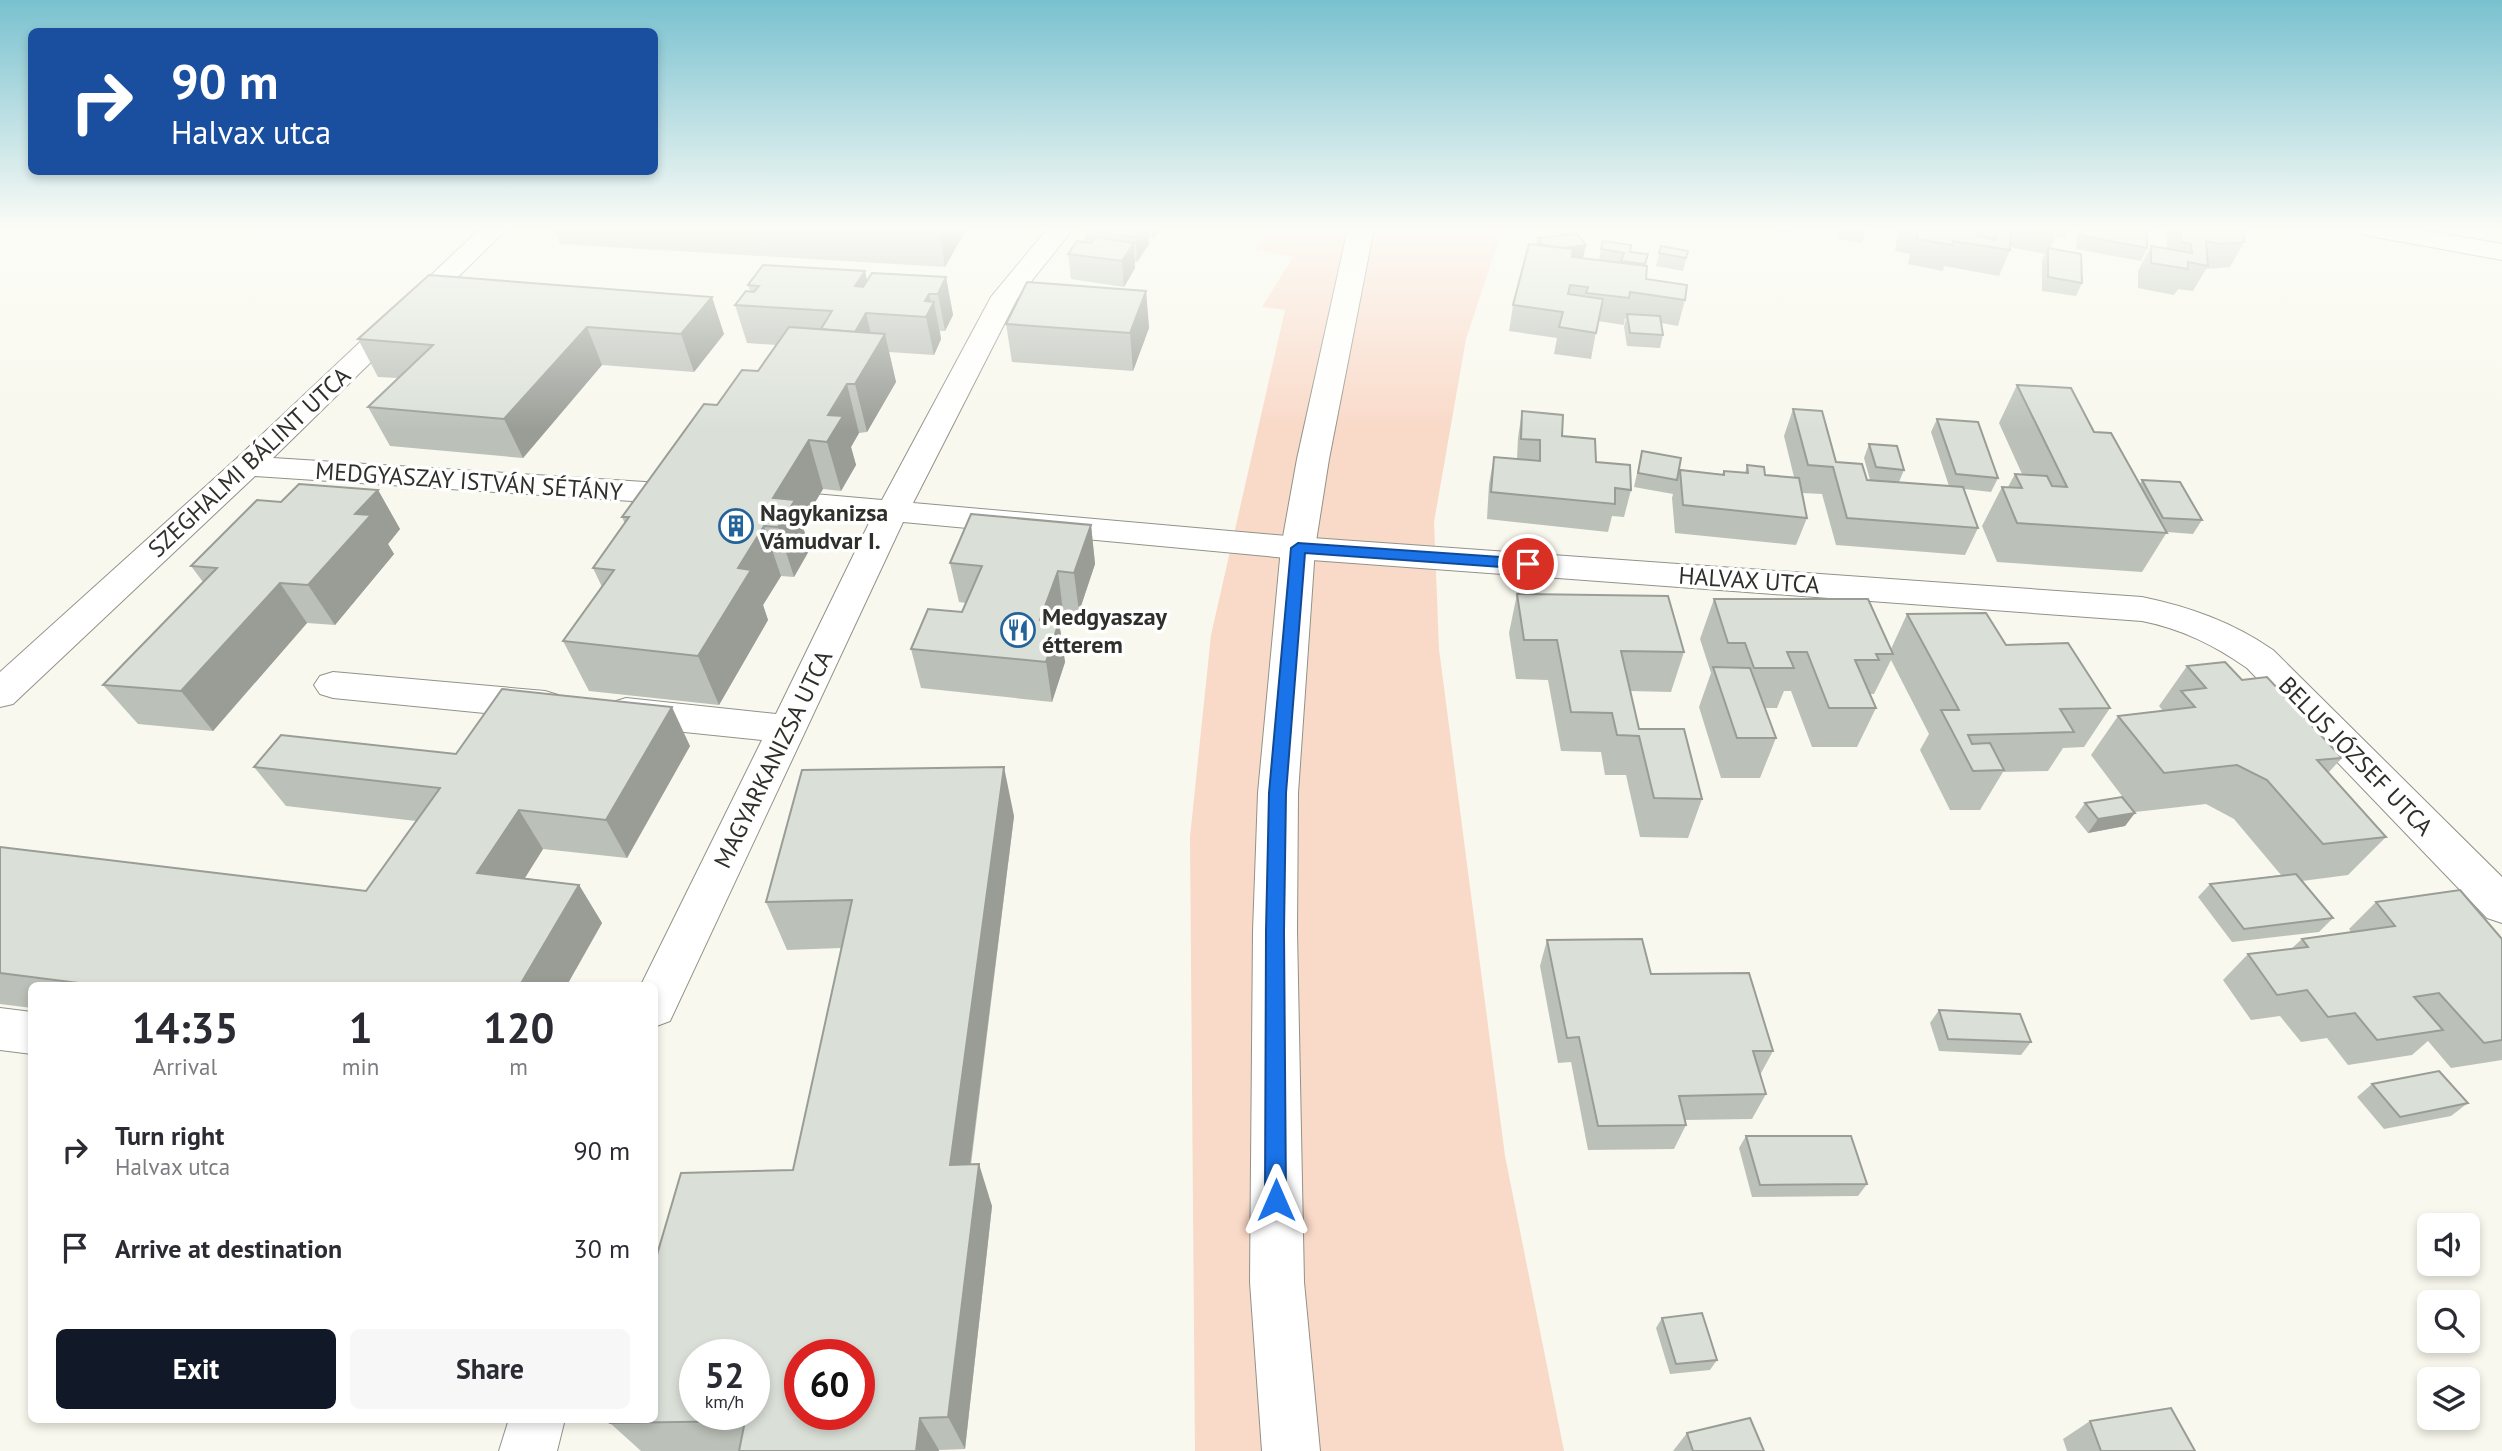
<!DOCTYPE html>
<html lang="en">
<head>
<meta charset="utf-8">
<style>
	body { margin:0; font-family:"PT Sans",sans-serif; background:#f7f7f7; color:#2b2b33; height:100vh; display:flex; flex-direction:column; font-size:26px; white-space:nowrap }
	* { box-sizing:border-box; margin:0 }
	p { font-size:23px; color:#7c7c81 }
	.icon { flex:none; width:38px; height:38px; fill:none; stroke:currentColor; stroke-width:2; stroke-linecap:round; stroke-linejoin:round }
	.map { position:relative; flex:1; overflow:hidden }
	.side { position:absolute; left:28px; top:982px; width:630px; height:441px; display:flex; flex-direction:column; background:#fff; border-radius:10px; box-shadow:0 4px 10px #0003 }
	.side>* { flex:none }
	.guide { position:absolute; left:28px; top:28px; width:630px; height:147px; border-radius:10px; box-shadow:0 4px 10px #0003; background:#1a4fa0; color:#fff; overflow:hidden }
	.buttons { position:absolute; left:2417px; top:1213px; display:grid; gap:14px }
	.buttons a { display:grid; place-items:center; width:63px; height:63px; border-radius:10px; background:#fff; box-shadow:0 4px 10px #0003; font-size:35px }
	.speed { position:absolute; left:679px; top:1339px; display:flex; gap:14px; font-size:35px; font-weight:700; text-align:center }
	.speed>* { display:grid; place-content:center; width:91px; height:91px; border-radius:50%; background:#fff; box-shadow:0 4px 10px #0003; line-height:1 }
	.speed small { font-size:18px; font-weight:400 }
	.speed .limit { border:10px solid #d22; background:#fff; color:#111 }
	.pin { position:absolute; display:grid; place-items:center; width:60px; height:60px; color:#fff; margin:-30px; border:4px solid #fff; border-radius:50%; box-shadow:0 2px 7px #0007 }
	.me { position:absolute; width:77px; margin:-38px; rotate:0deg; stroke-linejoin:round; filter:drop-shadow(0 0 5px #0008) }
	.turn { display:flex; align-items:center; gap:24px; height:147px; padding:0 28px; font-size:32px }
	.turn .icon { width:91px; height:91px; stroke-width:2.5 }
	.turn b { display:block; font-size:49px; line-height:60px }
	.eta { display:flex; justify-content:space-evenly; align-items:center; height:119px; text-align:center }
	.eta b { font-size:42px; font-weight:700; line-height:49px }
	.action { display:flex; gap:14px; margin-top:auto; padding:14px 28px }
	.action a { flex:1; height:80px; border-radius:10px; background:#111827; color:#fff; font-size:28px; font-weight:700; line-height:80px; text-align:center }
	.action a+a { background:#f7f7f7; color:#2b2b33 }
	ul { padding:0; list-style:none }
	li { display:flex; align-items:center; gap:21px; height:98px; padding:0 28px }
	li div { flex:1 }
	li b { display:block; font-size:26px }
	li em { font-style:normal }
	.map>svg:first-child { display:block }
	.green { fill:#f9d9c8 }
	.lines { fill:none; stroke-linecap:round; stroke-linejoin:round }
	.minor-casing { stroke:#929289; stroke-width:2 }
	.major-casing { stroke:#929289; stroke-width:2 }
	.minor { fill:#fff; fill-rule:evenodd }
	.major { fill:#fff; fill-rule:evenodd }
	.wall { fill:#bbc1b9 }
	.shaded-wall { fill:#999d96 }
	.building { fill:#dae0d7; stroke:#999d96; stroke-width:2; fill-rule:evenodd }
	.route { fill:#1a73e8; stroke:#114b97; stroke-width:2 }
	.labels { text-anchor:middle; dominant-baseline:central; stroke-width:7; stroke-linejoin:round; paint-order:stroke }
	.street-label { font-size:24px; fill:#2f2f2b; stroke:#fff }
	.poi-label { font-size:24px; font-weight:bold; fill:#2f2f2b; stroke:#fff; text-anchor:start }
</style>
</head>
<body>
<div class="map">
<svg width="2502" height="1451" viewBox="0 0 2502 1451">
	<rect width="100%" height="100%" fill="#f8f8ee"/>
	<!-- green -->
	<path class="green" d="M1267 228H1503L1466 339 1434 522 1439 649 1505 1156 1564 1451H1195L1190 837 1211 635 1285 310 1262 307 1293 257 1255 250Z"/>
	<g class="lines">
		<!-- minor casing -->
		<g class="minor-casing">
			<g id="minor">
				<path d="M481 228H508L273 458 692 485 703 488 708 495 703 502 692 505 255 476 13 704 0 707V672L236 459Z"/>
				<path d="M1048 228H1074L1017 299 913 503 1298 537 2142 597C2190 607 2232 622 2273 650L2502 877V923L2487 918 2247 668C2214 645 2182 629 2142 621L1298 559 903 522 670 1021 654 1027V985H641L762 740 626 726 613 722 607 712 613 702 626 698 776 714 871 519 802 511 798 504 802 497 814 494 882 500 991 297Z"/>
				<path d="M2357 228H2411L2502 244V260L2370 236 2361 233Z"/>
				<path d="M333 672 545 691 558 695 564 705 558 715 545 719 333 698 320 694 314 685 320 676Z"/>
				<path d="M0 1008 32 1012V1054L0 1050Z"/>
				<path d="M509 1419H565L557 1451H499Z"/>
			</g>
		</g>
		<!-- major casing -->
		<g class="major-casing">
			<path id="major" d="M1348 228H1374L1329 459 1315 548 1298 793 1297 931 1304 1282 1320 1451H1262L1250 1282 1253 931 1258 793 1281 548 1297 459Z"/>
		</g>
		<!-- minor -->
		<use href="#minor" class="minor"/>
		<!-- major -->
		<use href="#major" class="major"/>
	</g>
	<!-- wall -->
	<g class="wall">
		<path d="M554 228H967L945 267 560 244Z"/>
		<path d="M1085 228H1160L1153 239 1148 238 1149 244 1137 262H1135V268L1124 287 1071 279 1068 254 1085 242 1084 230Z"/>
		<path d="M1754 228H1789L1788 233Z"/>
		<path d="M1840 228H1867L1862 243 1838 239Z"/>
		<path d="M1901 228H1967V229L1975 231 1976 228H2069L2065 238 2056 236 2050 249 2082 283 2076 296 2042 291V261L2045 254 2014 248 2010 245V250L1999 276 1944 266 1943 271 1908 264 1910 254 1895 251 1897 237Z"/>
		<path d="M2078 228H2147V248L2141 261 2076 249Z"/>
		<path d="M2168 228H2243L2244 242 2230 267 2206 269 2193 291 2178 289 2174 295 2138 288V271L2151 246 2167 249 2166 232Z"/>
		<path d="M1538 238 1583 258 1599 260 1603 241 1630 252 1648 254 1646 266V279L1685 300 1678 326 1661 323 1663 335 1660 348 1627 346 1624 327 1626 319 1625 318 1624 325 1598 321 1591 359 1554 354 1557 338 1509 331 1513 305 1536 244Z"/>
		<path d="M1661 246 1688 251 1683 271 1656 266Z"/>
		<path d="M429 275 724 334 694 372 602 365 523 458 390 446 368 407 398 378 378 377 358 339Z"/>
		<path d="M946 277 953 315 945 331H940L941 339 934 355 889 352 896 382 867 432 859 433 851 447 856 465 841 491 823 489 802 524 810 549 794 577 781 576 763 605 768 620 719 705 589 691 563 641 602 587 593 568 625 524 622 517 758 371 777 345 747 343 735 305 750 291 748 285Z"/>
		<path d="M1146 291 1149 328 1133 371 1012 362 1006 324Z"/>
		<path d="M2017 385 2094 432 2140 484 2142 480 2202 520 2193 534 2167 532 2142 572 1997 562 1982 526 2002 487H2008L2015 474H2022L1999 423Z"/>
		<path d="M1793 409 1836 462 1867 480H1870L1864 458 1869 444 1904 470 1899 482 1949 486 1931 432 1937 419 1998 478 1991 492 1964 489 1978 528 1965 555 1836 545 1822 494 1802 493 1807 518 1796 545 1675 533 1672 498 1673 494 1634 487 1642 451 1677 479 1680 470 1722 474 1724 471 1745 473 1747 465 1765 475 1794 477 1784 436Z"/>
		<path d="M1522 411 1562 436 1631 490 1624 517 1612 516 1608 532 1487 519 1489 484 1494 457 1517 459 1518 438Z"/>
		<path d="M378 490 400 529 388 544 394 554 335 625 307 623 213 731 138 724 103 685 203 582 191 566 281 502Z"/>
		<path d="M1091 525 1095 564 1079 612 1063 611 1059 622 1065 662 1052 702 921 688 911 649 962 612 966 603 959 602 950 563Z"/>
		<path d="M1517 594 1684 652 1671 692 1630 691 1639 729 1702 799 1688 838 1640 837 1626 775H1605L1601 752 1561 751 1548 680 1516 679 1509 633Z"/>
		<path d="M1714 599 1891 649 1907 614 2006 645 2110 708 2084 747 2063 748 2048 771 2003 772 1980 810H1950L1920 750 1929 734 1891 660 1874 694H1870L1876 708 1857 747H1812L1791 691H1784L1777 708H1765L1776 738 1760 778H1721L1699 707 1711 673 1700 639Z"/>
		<path d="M2187 666 2242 680 2342 758 2328 773 2386 837 2348 875 2302 881 2333 918 2319 932 2232 942 2198 897 2210 884 2281 875 2234 819 2206 804 2135 812 2125 826 2088 833 2075 817 2085 803 2131 808 2091 755 2118 716 2163 711 2159 706Z"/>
		<path d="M690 746 627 858 543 849 525 878 579 885 602 923 567 985H32V1008L0 1004V847L366 891 416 821 286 806 254 767 456 754Z"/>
		<path d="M1014 816 971 1165 992 1206 965 1449 939 1450V1451H641L610 1423 793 1170 841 948 787 950 766 902Z"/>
		<path d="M2376 902 2502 939V1060L2451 1068 2428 1041 2412 1055 2348 1065 2327 1038 2301 1042 2280 1016 2251 1020 2223 980 2248 954 2291 949 2302 939 2351 932 2349 929Z"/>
		<path d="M1547 940 1651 974 1773 1051 1760 1075 1766 1094 1752 1119 1685 1120 1686 1125 1674 1149 1588 1150 1571 1062 1558 1063 1540 966Z"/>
		<path d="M1939 1010 2031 1042 2021 1055 1939 1051 1930 1023Z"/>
		<path d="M2372 1084 2468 1103 2451 1116 2384 1129 2357 1097Z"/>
		<path d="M1746 1136 1867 1184 1858 1196 1752 1197 1739 1148Z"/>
		<path d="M1662 1318 1717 1360 1710 1370 1670 1374 1656 1328Z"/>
		<path d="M2090 1421 2195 1451H2067L2063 1439Z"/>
		<path d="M1687 1433 1764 1451H1673Z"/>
	</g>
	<!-- shaded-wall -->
	<g class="shaded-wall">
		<path d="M941 228H967L945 267 939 231Z"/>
		<path d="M1142 228H1148L1149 244 1137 262 1136 237Z"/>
		<path d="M1152 228H1160L1153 239Z"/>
		<path d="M1134 243 1135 268 1124 287 1122 261Z"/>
		<path d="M1586 245 1583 258 1545 263 1547 250Z"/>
		<path d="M865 271 873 308 866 313 875 351 885 334 896 382 867 432 855 384 850 341 855 286Z"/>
		<path d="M946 277 953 315 945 331 938 294Z"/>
		<path d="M1146 291 1149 328 1133 371 1130 333Z"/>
		<path d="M929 294 932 306 934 302 941 339 934 355 926 317 925 301Z"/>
		<path d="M712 297 724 334 694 372 681 334Z"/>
		<path d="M587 327 602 365 523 458 504 419Z"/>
		<path d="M847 384 859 433 851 447 856 465 841 491 827 442 828 415Z"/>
		<path d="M809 440 823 489 802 524 810 549 794 577 778 527 773 498Z"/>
		<path d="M378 490 400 529 388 544 394 554 335 625 308 585 355 514Z"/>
		<path d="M1091 525 1095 564 1079 612 1074 573Z"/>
		<path d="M764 526 781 576 763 605 768 620 719 705 698 656 738 568Z"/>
		<path d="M1058 571 1063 611 1059 622 1065 662 1052 702 1040 620Z"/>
		<path d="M280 583 307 623 213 731 181 691Z"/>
		<path d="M672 707 690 746 627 858 606 820Z"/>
		<path d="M1004 767 1014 816 965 1206 950 1165Z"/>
		<path d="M519 810 543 849 504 911 477 873Z"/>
		<path d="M2135 813 2125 826 2088 833 2098 819Z"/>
		<path d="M579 885 602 923 567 985H520Z"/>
		<path d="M979 1164 992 1206 965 1449 948 1417Z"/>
		<path d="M920 1418 939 1450V1451H916Z"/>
	</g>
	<!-- building -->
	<g class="building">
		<path d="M889 228H941L939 231Z"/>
		<path d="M1085 228H1142L1136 237 1084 230Z"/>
		<path d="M1916 228H1967V229L1978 231 1977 236 1996 240V230L1983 228H2011L2010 250 1953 241V245L1917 239 1919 228Z"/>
		<path d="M2083 228H2147V248L2083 236Z"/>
		<path d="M2180 228H2243L2244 242 2221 244 2206 241 2208 266 2188 262V269L2151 263V246L2192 253 2191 244 2181 242Z"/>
		<path d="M1576 233 1586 245 1563 248 1543 245 1538 238Z"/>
		<path d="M1095 237 1134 243 1122 261 1068 254 1077 241 1091 243Z"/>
		<path d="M1603 241 1631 245 1630 252 1648 254 1645 264 1621 261 1624 253 1601 249Z"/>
		<path d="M1529 244 1573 249 1572 257 1647 266 1646 279 1687 285 1685 300 1630 292 1629 298 1586 293 1588 287 1570 285 1568 294 1603 299 1596 333 1559 327 1563 312 1513 305Z"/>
		<path d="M1661 246 1688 251 1686 258 1659 253Z"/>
		<path d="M2048 248 2081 254 2082 283 2048 277Z"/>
		<path d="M763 265 865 271 855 286 863 287 872 273 946 277 938 294H929L925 301 934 302 926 317 866 313 855 332 821 329 832 311 735 305 746 291 754 292 759 286 748 285Z"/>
		<path d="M429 275 712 297 681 334 587 327 504 419 368 407 433 345 358 339Z"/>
		<path d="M1027 282 1146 291 1130 333 1006 324Z"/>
		<path d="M1627 314 1660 316 1663 335 1630 333Z"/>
		<path d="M789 327 885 334 855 384H847L828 415 843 416 827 442 809 440 773 498 795 500 778 527 764 526 738 568 751 570 698 656 563 641 614 570 593 568 629 517H622L704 404 717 405 742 370 758 371Z"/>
		<path d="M2017 385 2071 388 2094 432 2111 433 2167 533 2017 523 2002 487 2022 488 2015 474 2047 476 2052 486 2067 487Z"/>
		<path d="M1793 409 1822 411 1836 462 1862 464 1867 480 1963 487 1978 528 1847 518 1833 467 1808 465Z"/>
		<path d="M1522 411 1563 415 1562 436 1595 439 1596 462 1630 465 1631 490 1615 488V504L1491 492 1494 457 1540 461V440L1521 439Z"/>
		<path d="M1937 419 1978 422 1998 478 1956 474Z"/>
		<path d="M1869 444 1897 446 1904 470 1876 467Z"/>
		<path d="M1642 451 1681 458 1677 480 1638 473Z"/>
		<path d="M1747 465 1764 467 1765 475 1799 478 1807 518 1683 505 1680 470 1724 475V471L1748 473Z"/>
		<path d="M2142 480 2180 482 2202 520 2163 518Z"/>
		<path d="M299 484 378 490 355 514 371 515 308 585 280 583 181 691 103 685 217 568 191 566 257 500 281 502Z"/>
		<path d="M971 514 1091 525 1074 573 1058 571 1040 620 1059 622 1046 662 911 649 928 609 962 612 982 566 950 563Z"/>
		<path d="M1517 594 1668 596 1684 652 1621 651 1639 729H1684L1702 799 1654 798 1639 736 1617 735 1612 713 1571 712 1557 640H1524Z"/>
		<path d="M1714 599H1868L1893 654H1876L1879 660H1855L1876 708H1829L1807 652H1787L1794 668H1754L1745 643H1728Z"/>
		<path d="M1986 613 2006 645 2068 643 2110 708 2060 709 2074 732 1968 735 1972 744 1990 743 2004 770 1973 771 1941 710H1959L1907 614Z"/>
		<path d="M2225 662 2242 680 2267 677 2342 758 2317 760 2386 837 2323 844 2267 780 2237 765 2164 773 2118 716 2195 707 2181 691 2206 688 2187 666Z"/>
		<path d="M1713 667 1750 668 1776 738H1737Z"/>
		<path d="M502 689 672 707 606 820 519 810 477 873 579 885 520 985H94L0 973V847L366 891 440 788 254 767 281 735 456 754Z"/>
		<path d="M1004 767 950 1165 979 1164 948 1417 920 1418 916 1451H739L745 1421 610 1423 611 1419H654V1265L681 1173 793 1170 852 900 766 902 802 770ZM695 1354H754V1414H695ZM800 1354H859V1414H800Z"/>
		<path d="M2122 797 2135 813 2098 819 2085 803Z"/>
		<path d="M2296 874 2333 918 2244 929 2210 884Z"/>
		<path d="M2460 890 2502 939V1040L2484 1043 2439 993 2414 997 2443 1030 2377 1040 2355 1013 2328 1017 2307 990 2277 995 2248 954 2308 947 2302 939 2395 926 2376 902Z"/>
		<path d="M1642 939 1651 974 1749 973 1773 1051H1753L1766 1094 1679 1096 1686 1125 1598 1126 1579 1037 1567 1038 1547 940Z"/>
		<path d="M1939 1010 2020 1014 2031 1042 1948 1039Z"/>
		<path d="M2439 1071 2468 1103 2400 1117 2372 1084Z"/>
		<path d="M1746 1136H1851L1867 1184 1760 1185Z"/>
		<path d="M1702 1313 1717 1360 1676 1364 1662 1318Z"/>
		<path d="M2171 1408 2195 1451H2101L2090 1421Z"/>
		<path d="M1750 1418 1764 1451H1693L1687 1433Z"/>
	</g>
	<!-- sky -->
	<linearGradient id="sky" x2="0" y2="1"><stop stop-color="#79c1cf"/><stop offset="0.53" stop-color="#fcfcf7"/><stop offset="1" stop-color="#fcfcf7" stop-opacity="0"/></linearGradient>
	<rect width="2502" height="431" fill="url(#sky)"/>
	<!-- route -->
	<path class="route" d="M1298 543 1528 559 1535 564 1528 569 1305 553 1286 793 1284 931 1286 1200 1283 1207 1276 1210 1268 1207 1265 1200 1266 931 1269 793 1291 548Z"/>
	<!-- icons -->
	<defs>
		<g id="building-ring" transform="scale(1.75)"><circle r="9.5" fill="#fff" stroke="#246399" stroke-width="1.5"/><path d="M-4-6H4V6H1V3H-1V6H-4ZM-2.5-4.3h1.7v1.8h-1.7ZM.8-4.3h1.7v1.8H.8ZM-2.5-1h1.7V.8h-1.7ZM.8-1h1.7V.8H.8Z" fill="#246399"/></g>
		<g id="restaurant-ring" transform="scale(1.75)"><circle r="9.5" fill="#fff" stroke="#246399" stroke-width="1.5"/><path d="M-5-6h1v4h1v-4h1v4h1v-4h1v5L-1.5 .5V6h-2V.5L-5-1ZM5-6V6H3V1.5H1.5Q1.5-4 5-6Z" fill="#246399"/></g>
	</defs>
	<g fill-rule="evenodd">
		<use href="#building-ring" x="736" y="526"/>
		<use href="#restaurant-ring" x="1018" y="630"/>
	</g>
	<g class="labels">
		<!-- street labels -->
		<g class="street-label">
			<text transform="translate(249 462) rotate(-43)">SZEGHALMI BÁLINT UTCA</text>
			<text transform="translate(469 481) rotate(4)">MEDGYASZAY ISTVÁN SÉTÁNY</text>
			<text transform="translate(1749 580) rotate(4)">HALVAX UTCA</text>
			<text transform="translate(2356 756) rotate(46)">BELUS JÓZSEF UTCA</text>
			<text transform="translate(773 759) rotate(-64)">MAGYARKANIZSA UTCA</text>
		</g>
		<!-- poi labels -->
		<g class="poi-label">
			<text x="760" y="512">Nagykanizsa<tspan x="760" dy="28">Vámudvar I.</tspan></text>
			<text x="1042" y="616">Medgyaszay<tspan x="1042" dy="28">étterem</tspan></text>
		</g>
	</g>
</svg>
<div class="buttons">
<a><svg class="icon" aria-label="sound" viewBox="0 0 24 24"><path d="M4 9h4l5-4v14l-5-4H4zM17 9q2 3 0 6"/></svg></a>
<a><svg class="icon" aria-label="search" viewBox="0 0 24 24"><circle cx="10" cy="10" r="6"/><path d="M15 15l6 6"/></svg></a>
<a><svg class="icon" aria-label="layers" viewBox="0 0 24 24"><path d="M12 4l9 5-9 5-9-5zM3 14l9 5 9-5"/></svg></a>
</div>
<div class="speed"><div>52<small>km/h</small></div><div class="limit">60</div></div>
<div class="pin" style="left:1528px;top:564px;background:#d93025"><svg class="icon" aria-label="arrive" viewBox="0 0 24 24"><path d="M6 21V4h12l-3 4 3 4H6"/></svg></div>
<svg class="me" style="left:1276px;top:1200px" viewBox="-20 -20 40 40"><path d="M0-17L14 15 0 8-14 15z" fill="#1a73e8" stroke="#fff" stroke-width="4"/></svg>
<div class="guide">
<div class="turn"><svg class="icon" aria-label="right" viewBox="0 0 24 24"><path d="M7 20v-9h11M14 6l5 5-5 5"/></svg><div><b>90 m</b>Halvax utca</div></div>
</div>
<section class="side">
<div class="eta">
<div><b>14:35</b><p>Arrival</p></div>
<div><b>1</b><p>min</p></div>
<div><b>120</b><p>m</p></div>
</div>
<ul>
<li><svg class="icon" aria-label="right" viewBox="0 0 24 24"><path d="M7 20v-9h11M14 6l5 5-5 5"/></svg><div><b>Turn right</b><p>Halvax utca</p></div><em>90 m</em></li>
<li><svg class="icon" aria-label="arrive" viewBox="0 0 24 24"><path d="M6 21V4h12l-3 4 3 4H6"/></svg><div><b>Arrive at destination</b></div><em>30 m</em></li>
</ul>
<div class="action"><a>Exit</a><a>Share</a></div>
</section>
</div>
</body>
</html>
